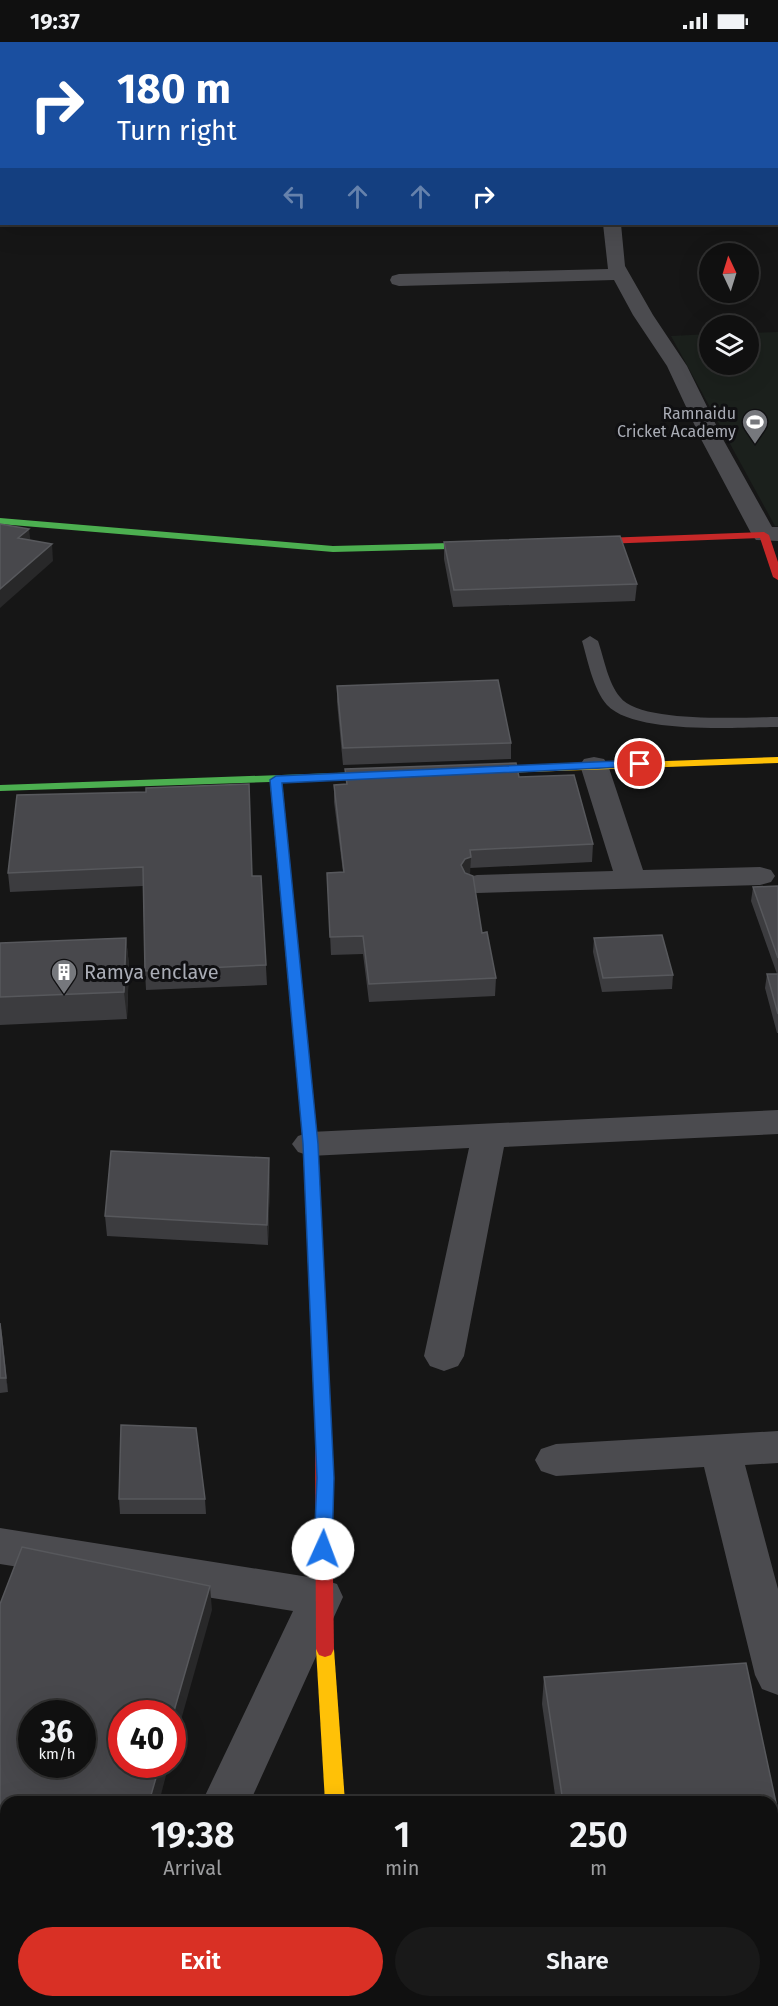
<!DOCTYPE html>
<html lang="en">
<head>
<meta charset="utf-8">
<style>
	body { margin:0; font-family:"Fira Sans",sans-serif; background:#191919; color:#f1f3f6; height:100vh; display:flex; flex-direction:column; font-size:22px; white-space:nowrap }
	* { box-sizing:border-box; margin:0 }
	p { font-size:20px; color:#9c9d9f }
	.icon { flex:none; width:33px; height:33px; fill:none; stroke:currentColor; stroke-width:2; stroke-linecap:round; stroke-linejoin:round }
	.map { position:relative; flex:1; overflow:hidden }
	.panel { position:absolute; left:0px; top:1754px; width:778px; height:212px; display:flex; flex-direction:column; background:#101010; border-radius:18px 18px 0 0; box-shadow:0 6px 24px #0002,0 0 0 2px #303030 }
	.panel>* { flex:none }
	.guide { position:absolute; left:0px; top:0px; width:778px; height:183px; box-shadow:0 6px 24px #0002,0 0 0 2px #303030; background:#1a4fa0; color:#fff; overflow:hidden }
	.needle { width:39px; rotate:356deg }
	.tools { position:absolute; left:699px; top:201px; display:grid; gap:12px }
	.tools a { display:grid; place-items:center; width:60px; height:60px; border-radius:50%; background:#101010; box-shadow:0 6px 24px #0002,0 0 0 2px #303030; font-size:30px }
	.speed { position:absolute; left:18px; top:1658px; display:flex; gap:12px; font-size:30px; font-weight:700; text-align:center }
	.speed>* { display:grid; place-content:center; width:78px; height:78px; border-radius:50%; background:#101010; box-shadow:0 6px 24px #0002,0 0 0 2px #303030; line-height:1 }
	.speed small { font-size:15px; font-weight:400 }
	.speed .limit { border:9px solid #d22; background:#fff; color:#111 }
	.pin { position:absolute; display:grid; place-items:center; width:51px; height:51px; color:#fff; margin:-26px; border:3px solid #fff; border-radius:50%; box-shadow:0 2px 6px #0007 }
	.me { position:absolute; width:66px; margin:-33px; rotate:2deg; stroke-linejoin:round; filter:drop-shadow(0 0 4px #0008) }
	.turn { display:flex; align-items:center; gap:21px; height:126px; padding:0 18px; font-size:27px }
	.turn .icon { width:78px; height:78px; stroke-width:2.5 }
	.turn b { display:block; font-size:42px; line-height:51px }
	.lanes { display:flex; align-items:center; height:57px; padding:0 18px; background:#0003; justify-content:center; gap:30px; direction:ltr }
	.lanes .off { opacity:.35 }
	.eta { display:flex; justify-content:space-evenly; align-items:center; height:102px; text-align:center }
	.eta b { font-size:36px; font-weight:600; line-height:42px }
	.cta { display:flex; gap:12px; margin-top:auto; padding:12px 18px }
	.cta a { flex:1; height:69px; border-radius:36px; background:#d93025; color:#fff; font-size:24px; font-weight:600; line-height:69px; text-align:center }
	.cta a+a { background:#191919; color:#f1f3f6 }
	.status { display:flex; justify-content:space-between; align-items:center; height:42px; padding:0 30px; background:#101010; direction:ltr }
	.status svg { height:16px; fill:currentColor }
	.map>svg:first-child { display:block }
	.green { fill:#1b201c }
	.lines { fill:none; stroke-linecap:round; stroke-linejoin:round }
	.lane { fill:#4b4b4f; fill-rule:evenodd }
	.street { fill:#4b4b4f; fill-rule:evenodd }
	.fast { fill:#4caf50; fill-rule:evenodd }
	.slow { fill:#ffc107; fill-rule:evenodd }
	.jam { fill:#c62828; fill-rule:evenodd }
	.wall { fill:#3c3c3f }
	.shaded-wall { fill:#282829 }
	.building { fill:#48484c; stroke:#57585c; stroke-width:1.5; fill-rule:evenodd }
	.route { fill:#1a73e8; stroke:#114b97; stroke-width:1.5 }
	.labels { text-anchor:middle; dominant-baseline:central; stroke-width:6; stroke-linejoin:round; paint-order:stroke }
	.far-poi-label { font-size:16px; fill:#a9acb5; stroke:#101012; text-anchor:end }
	.poi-label { font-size:20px; fill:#a9acb5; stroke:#101012; text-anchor:start }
</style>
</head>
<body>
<div class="status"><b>19:37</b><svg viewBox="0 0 49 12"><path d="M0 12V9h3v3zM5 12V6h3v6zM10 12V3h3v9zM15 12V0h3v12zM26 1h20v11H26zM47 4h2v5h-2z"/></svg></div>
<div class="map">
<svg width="778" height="1964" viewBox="0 0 778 1964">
	<rect width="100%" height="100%" fill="#161616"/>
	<!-- green -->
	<path class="green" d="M778 290V484H775L671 294 709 292 710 322H748L749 291Z"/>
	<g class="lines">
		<!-- lane -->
		<path class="lane" d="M590 594 598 599C604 616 608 641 620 655 640 682 745 675 778 675V685C739 685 635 693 607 663 593 647 588 619 582 599Z"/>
		<!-- street -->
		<g class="street">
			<rect x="777" y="42" width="1" height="10"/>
			<path d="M603 182H621L625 224 653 273 687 324 724 399 772 485H778V499L756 498 752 493 702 399 667 324 633 273 614 238 399 244 392 242 390 238 392 234 399 232 608 227Z"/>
			<path d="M594 715 604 717 608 723 643 828 760 825 771 828 775 834 771 840 760 843 477 851 466 848 462 842 466 836 477 833 613 829 580 723 584 717Z"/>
			<path d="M778 1068V1092L504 1105 464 1314 458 1324 444 1329 430 1324 424 1314 469 1106 310 1114 298 1110 292 1102 298 1094 310 1090Z"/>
			<path d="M778 1389V1421L745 1423 778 1547V1653L762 1647 755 1633 704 1425 556 1434 541 1429 535 1418 541 1407 556 1402Z"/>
			<path d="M0 1486 321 1537 337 1542 343 1555 250 1760H202L293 1569 0 1522Z"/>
			<path d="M106 1959H159L157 1964H104Z"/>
			<rect x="323" y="1959" width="52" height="5"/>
		</g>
		<!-- fast -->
		<g class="fast">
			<path d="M0 476 333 504 489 500 494 503 489 506 333 510 0 482Z"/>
			<path d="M391 729 395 730 397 732 395 734 282 739 317 1102 331 1390 329 1395 323 1396 317 1395 315 1390 303 1102 270 740 0 749V743Z"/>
		</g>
		<!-- slow -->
		<g class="slow">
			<path d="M778 715V721L472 732 466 729 472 726Z"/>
			<path d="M325 1599 331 1601 334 1607 345 1760H325L316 1607 319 1601Z"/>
		</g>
		<!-- jam -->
		<g class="jam">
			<path d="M764 490 769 493 778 520V538L773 535 760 496 577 503 572 500 577 497Z"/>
			<path d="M323 1384 329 1385 331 1390 334 1607 331 1613 325 1615 319 1613 316 1607 315 1390 317 1385Z"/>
		</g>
	</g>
	<!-- wall -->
	<g class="wall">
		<path d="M444 500 637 542 635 559 453 565 444 517Z"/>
		<path d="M337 644 511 701V717L343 723 337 660Z"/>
		<path d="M345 727 519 735 593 802 592 820 470 826V833H469L482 891 496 936 495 954 369 960 363 912 331 913 327 831 343 830 334 760V743L346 742Z"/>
		<path d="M17 753 252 834H261L267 943 146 948 145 929 143 844 10 850 8 831Z"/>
		<path d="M778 844V991H777L765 946 767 932H777L751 859 753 845Z"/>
		<path d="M126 896 129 923 127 977 0 983V901Z"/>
		<path d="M594 896 673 933 672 947 602 950 593 910Z"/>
		<path d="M270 1135 268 1203 107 1194 105 1174Z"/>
		<path d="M0 1280 2 1293 8 1350 0 1351Z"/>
		<path d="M119 1457H205L206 1472H120Z"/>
		<path d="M746 1621 778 1770V1964H418L417 1959H772V1760H556L542 1662 544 1635Z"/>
	</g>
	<!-- shaded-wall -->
	<g class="shaded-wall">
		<path d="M29 487 31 503 18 496Z"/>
		<path d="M52 502 53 519 0 566V547Z"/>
		<path d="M471 815 470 833 464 835 461 823 465 817Z"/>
		<path d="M126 896 129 923 127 977 124 950Z"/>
		<path d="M269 1116 270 1135 268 1203 267 1183Z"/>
		<path d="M0 1280 2 1293 8 1350 6 1336Z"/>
		<path d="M210 1544 212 1568 172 1710V1676Z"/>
		<path d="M160 1722H169L159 1760H149Z"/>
		<path d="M63 1959H75L73 1964H62Z"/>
	</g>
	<!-- building -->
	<g class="building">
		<path d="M0 482 29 487 18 496 52 502 0 547Z"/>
		<path d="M620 494 637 542 454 548 444 500Z"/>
		<path d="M498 638 511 701 343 706 337 644Z"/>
		<path d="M516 721 519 735 574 733 593 802 470 808 471 815 465 817 461 823 465 831 473 834 482 891 487 890 496 936 369 942 363 894 330 895 327 831 344 830 334 743 347 742 345 727Z"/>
		<path d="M249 742 252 834H261L266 923 145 929 143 825 8 831 17 753 146 750V746Z"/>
		<path d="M778 844V916L753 845Z"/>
		<path d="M662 893 673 933 603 936 594 896Z"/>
		<path d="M126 896 124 950 0 955V901Z"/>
		<path d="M767 932H778V972Z"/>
		<path d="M111 1109 269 1116 267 1183 105 1174Z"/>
		<path d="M0 1281 6 1336H0Z"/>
		<path d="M121 1383 196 1386 205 1457H119Z"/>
		<path d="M22 1505 210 1544 172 1676V1671H122V1722H160L149 1760H6V1959H63L62 1964H0V1562ZM32 1671H82V1722H32Z"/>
		<path d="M746 1621 778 1770V1964H420V1959H772V1760H563L544 1635Z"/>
	</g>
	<!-- route -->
	<path class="route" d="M640 718 646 722 644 724 282 741 318 1102 334 1436 332 1507 329 1512 323 1514 317 1512 314 1507 317 1436 303 1102 270 738 276 734Z"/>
	<!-- icons -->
	<defs>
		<g id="stadium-pin" transform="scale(1.35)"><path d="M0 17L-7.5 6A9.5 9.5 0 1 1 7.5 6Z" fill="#76787d" stroke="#101012"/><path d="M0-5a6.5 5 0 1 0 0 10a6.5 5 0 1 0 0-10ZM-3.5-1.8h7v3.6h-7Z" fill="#fff"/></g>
		<g id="building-pin" transform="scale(1.35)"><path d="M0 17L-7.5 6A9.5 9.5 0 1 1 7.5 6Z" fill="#76787d" stroke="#101012"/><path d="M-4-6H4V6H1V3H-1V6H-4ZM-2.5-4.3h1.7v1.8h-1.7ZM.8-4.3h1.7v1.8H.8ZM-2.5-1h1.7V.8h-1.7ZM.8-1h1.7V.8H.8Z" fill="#fff"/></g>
	</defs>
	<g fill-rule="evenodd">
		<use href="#stadium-pin" x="755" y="380"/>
		<use href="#building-pin" x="64" y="930"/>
	</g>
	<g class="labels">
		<!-- far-poi labels -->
		<g class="far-poi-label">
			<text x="736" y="371">Ramnaidu<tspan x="736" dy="18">Cricket Academy</tspan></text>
		</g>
		<!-- poi labels -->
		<g class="poi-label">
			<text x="84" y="930">Ramya enclave</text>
		</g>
	</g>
</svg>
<div class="tools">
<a><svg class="needle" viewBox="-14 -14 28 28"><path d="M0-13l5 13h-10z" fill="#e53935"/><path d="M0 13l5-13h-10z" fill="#9c9d9f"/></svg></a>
<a><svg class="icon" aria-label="layers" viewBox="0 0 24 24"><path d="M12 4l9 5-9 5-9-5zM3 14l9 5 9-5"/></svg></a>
</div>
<div class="speed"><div>36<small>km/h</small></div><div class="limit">40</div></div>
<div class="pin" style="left:640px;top:722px;background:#d93025"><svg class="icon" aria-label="arrive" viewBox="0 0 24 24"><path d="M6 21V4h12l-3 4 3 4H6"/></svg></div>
<svg class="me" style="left:323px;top:1507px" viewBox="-20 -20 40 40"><circle r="19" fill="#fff"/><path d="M0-13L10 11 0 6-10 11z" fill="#1a73e8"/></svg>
<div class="guide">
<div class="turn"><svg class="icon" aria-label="right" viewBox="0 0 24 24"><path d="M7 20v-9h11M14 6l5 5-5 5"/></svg><div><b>180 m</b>Turn right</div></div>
<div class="lanes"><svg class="icon off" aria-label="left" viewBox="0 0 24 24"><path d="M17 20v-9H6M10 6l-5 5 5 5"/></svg><svg class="icon off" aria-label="ahead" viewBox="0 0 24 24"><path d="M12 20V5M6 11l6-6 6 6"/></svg><svg class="icon off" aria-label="ahead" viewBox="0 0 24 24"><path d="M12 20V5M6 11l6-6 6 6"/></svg><svg class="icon" aria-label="right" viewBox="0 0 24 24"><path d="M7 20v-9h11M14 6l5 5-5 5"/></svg></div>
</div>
<section class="panel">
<div class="eta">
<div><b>19:38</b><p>Arrival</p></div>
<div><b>1</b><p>min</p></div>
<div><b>250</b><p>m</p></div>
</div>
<div class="cta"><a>Exit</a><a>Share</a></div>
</section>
</div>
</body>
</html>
